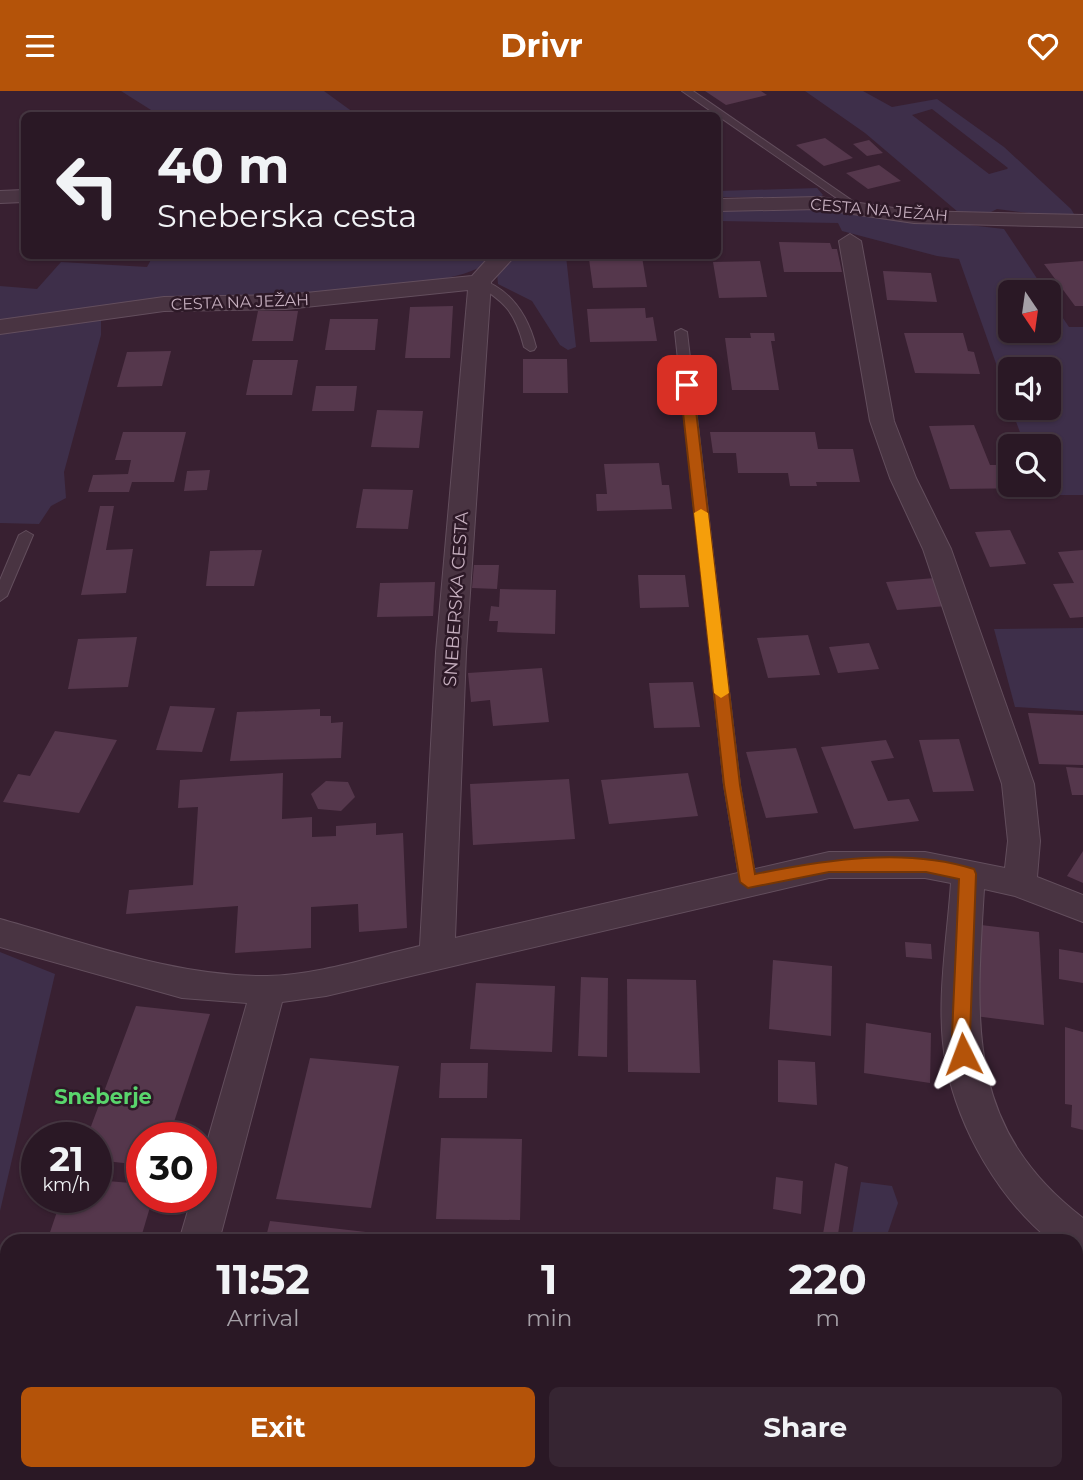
<!DOCTYPE html>
<html lang="en">
<head>
<meta charset="utf-8">
<style>
	body { margin:0; font-family:Montserrat,sans-serif; background:#362532; color:#f1f3f6; height:100vh; display:flex; flex-direction:column; font-size:26px; white-space:nowrap }
	* { box-sizing:border-box; margin:0 }
	p { font-size:23px; color:#a5a0a7 }
	.icon { flex:none; width:38px; height:38px; fill:none; stroke:currentColor; stroke-width:2; stroke-linecap:round; stroke-linejoin:round }
	.map { position:relative; flex:1; overflow:hidden }
	.side { position:absolute; left:0px; top:1143px; width:1083px; height:247px; display:flex; flex-direction:column; background:#2a1825; border-radius:21px 21px 0 0; box-shadow:0 2px 5px #0004,0 0 0 2px #463742 }
	.side>* { flex:none }
	.top-card { position:absolute; left:21px; top:21px; width:700px; height:147px; border-radius:10px; box-shadow:0 2px 5px #0004,0 0 0 2px #463742; background:#2a1825; color:#f1f3f6; overflow:hidden }
	.needle { width:46px; rotate:167deg }
	.buttons { position:absolute; left:998px; top:189px; display:grid; gap:14px }
	.buttons a { display:grid; place-items:center; width:63px; height:63px; border-radius:10px; background:#2a1825; box-shadow:0 2px 5px #0004,0 0 0 2px #463742; font-size:35px }
	.speed { position:absolute; left:21px; top:1031px; display:flex; gap:14px; font-size:35px; font-weight:700; text-align:center }
	.speed>* { display:grid; place-content:center; width:91px; height:91px; border-radius:50%; background:#2a1825; box-shadow:0 2px 5px #0004,0 0 0 2px #463742; line-height:1 }
	.speed small { font-size:18px; font-weight:400 }
	.speed .limit { border:10px solid #d22; background:#fff; color:#111 }
	.pin { position:absolute; display:grid; place-items:center; width:60px; height:60px; color:#fff; margin:-30px; border-radius:14px; box-shadow:0 4px 10px #0006 }
	.me { position:absolute; width:77px; margin:-38px; rotate:357deg; stroke-linejoin:round; filter:drop-shadow(0 0 5px #0008) }
	.turn { display:flex; align-items:center; gap:24px; height:147px; padding:0 21px; font-size:32px }
	.turn .icon { width:91px; height:91px; stroke-width:2.5 }
	.turn b { display:block; font-size:49px; line-height:60px }
	.eta { display:flex; justify-content:space-evenly; align-items:center; height:119px; text-align:center }
	.eta b { font-size:42px; font-weight:700; line-height:49px }
	.primary-button { display:flex; gap:14px; margin-top:auto; padding:14px 21px }
	.primary-button a { flex:1; height:80px; border-radius:10px; background:#b45309; color:#fff; font-size:28px; font-weight:700; line-height:80px; text-align:center }
	.primary-button a+a { background:#362532; color:#f1f3f6 }
	header { display:flex; justify-content:space-between; align-items:center; height:91px; padding:0 21px; background:#b45309; color:#fff; font-size:32px; font-weight:700 }
	.map>svg:first-child { display:block }
	.green { fill:#3e2f4a; fill-rule:evenodd }
	.building { fill:#55374c }
	.lines { fill:none; stroke-linecap:round; stroke-linejoin:round }
	.lane-casing { stroke:#634e5d; stroke-width:2 }
	.street-casing { stroke:#634e5d; stroke-width:2 }
	.lane { fill:#493442; fill-rule:evenodd }
	.street { fill:#493442; fill-rule:evenodd }
	.route { fill:#b45309; stroke:#753606; stroke-width:2 }
	.slow { fill:#f59e0b }
	.labels { text-anchor:middle; dominant-baseline:central; stroke-width:5; stroke-linejoin:round; paint-order:stroke }
	.far-street-label { font-size:16px; fill:#c5aebe; stroke:#2d1927 }
	.street-label { font-size:18px; fill:#c5aebe; stroke:#2d1927 }
	.quarter-label { font-size:21px; font-weight:bold; fill:#59d56c; stroke:#2d1927 }
</style>
</head>
<body>
<header><svg class="icon" aria-label="menu" viewBox="0 0 24 24"><path d="M4 6h16M4 12h16M4 18h16"/></svg>Drivr<svg class="icon" aria-label="heart" viewBox="0 0 24 24"><path d="M12 20l-8-8c-3-5 5-10 8-4 3-6 11-1 8 4z"/></svg></header>
<div class="map">
<svg width="1083" height="1389" viewBox="0 0 1083 1389">
	<rect width="100%" height="100%" fill="#382031"/>
	<!-- green -->
	<g class="green">
		<path d="M121 0H324L357 24H159Z"/>
		<path d="M805 0H863L892 16 937 8 1004 56 1071 118 1077 128 997 118 991 121 993 128 965 127 865 42ZM932 18 1008 77 1007 78 989 83 912 24Z"/>
		<path d="M817 97 823 104 819 107 718 106V100Z"/>
		<path d="M718 113 802 115 1004 138 1046 201H1010V240H1048V205L1069 236H1083V404H1042L1038 394H1048V355H1025L1011 317H1048V278H1010V312L959 168 937 165 842 140 838 132 718 130Z"/>
		<path d="M398 164 499 165C465 191 418 191 377 195 300 204 224 206 148 210 98 213 49 224 0 234V195L37 198 61 171 147 176 153 165Z"/>
		<path d="M515 165H566L576 256 568 259 560 254 532 210 498 193 497 182Z"/>
		<path d="M94 225 101 230V244L64 381 66 407 51 415 39 433 0 432V239Z"/>
		<path d="M1083 537V620L1015 616 994 538Z"/>
		<path d="M0 861 55 883 0 1120Z"/>
		<path d="M861 1091 892 1095 898 1112 885 1150H851Z"/>
		<path d="M1083 1309V1389H1058L1060 1383 1076 1382V1331Z"/>
		<path d="M342 1382H1034L1049 1389H340Z"/>
	</g>
	<!-- building -->
	<g class="building">
		<path d="M705 0H761L767 4 726 14Z"/>
		<path d="M825 47 853 67 824 75 796 54Z"/>
		<path d="M869 49 883 62 867 65 853 53Z"/>
		<path d="M879 74 901 90 868 98 846 82Z"/>
		<path d="M779 151 830 152 832 158H837L842 181H784Z"/>
		<path d="M642 166 647 196 593 197 589 168Z"/>
		<path d="M760 170 767 206 719 207 713 171Z"/>
		<path d="M1083 170V215H1075L1044 173Z"/>
		<path d="M883 180 931 182 937 211 887 209Z"/>
		<path d="M453 215 450 267H405L410 216Z"/>
		<path d="M645 217 646 227 653 226 657 250 590 251 587 218Z"/>
		<path d="M258 220H298L293 250H252Z"/>
		<path d="M330 228H378L375 259H325Z"/>
		<path d="M750 242H774L775 250H771L779 299H732L725 247H751Z"/>
		<path d="M904 242H963L968 260 974 261 980 283 915 282Z"/>
		<path d="M171 260 162 295 117 296 127 261Z"/>
		<path d="M523 268H567L568 302H523Z"/>
		<path d="M253 269H298L292 304H246Z"/>
		<path d="M316 295H357L354 320H312Z"/>
		<path d="M377 319 423 320 419 357 371 356Z"/>
		<path d="M974 334 990 374H1010V394H1039L1040 397 950 398 929 335Z"/>
		<path d="M123 341H186L174 391H132L129 401H88L93 384 128 383 131 369H115Z"/>
		<path d="M710 341H815L818 358H853L860 391H816L817 395H790L788 382H738L736 362H713Z"/>
		<path d="M659 372 662 394H669L672 418 597 420 596 403H607L604 373Z"/>
		<path d="M210 379 207 399 184 400 187 380Z"/>
		<path d="M363 398 413 399 408 438 356 437Z"/>
		<path d="M100 415H114L106 459 133 458 126 502 81 504Z"/>
		<path d="M1010 439 1026 473 990 476 975 441Z"/>
		<path d="M262 459 254 495H206L210 460Z"/>
		<path d="M1083 459V526L1070 527 1053 493 1074 492 1058 461Z"/>
		<path d="M474 474H499L497 498 472 497Z"/>
		<path d="M638 484H685L689 516 640 517Z"/>
		<path d="M935 487 947 515 897 519 886 491Z"/>
		<path d="M435 491 433 525 377 526 380 492Z"/>
		<path d="M500 498 556 499 555 543 497 541 498 530H489L491 515 499 516Z"/>
		<path d="M808 544 820 584 768 587 757 547Z"/>
		<path d="M137 546 128 596 68 598 78 548Z"/>
		<path d="M869 552 879 578 838 582 829 556Z"/>
		<path d="M542 577 549 631 493 635 490 609 471 611 468 582Z"/>
		<path d="M693 591 700 636 654 637 649 592Z"/>
		<path d="M170 615 215 617 202 661 156 659Z"/>
		<path d="M320 618V625H331V632L343 631 341 667 230 670 237 621Z"/>
		<path d="M1028 622 1083 624V674L1039 673Z"/>
		<path d="M55 640 117 649 79 722 3 711 18 683 30 685Z"/>
		<path d="M959 648 974 700 933 701 919 649Z"/>
		<path d="M886 649 894 667 871 670 888 710 909 708 919 730 854 738 821 656Z"/>
		<path d="M796 657 818 722 766 727 746 661Z"/>
		<path d="M1066 676 1083 677V704H1072Z"/>
		<path d="M283 682 282 728 312 726V746L336 745V735L376 732V744L403 742 407 837 359 841 358 813 311 816V857L235 862 238 815 126 823 129 799 193 794 198 716 178 717 180 689Z"/>
		<path d="M688 682 698 725 609 733 601 689Z"/>
		<path d="M569 688 575 748 473 754 470 693Z"/>
		<path d="M326 690 348 691 355 706 341 720 318 718 311 703Z"/>
		<path d="M1083 760V792L1067 785Z"/>
		<path d="M973 833 1039 841 1044 934 975 925Z"/>
		<path d="M905 851 931 853 932 868 906 866Z"/>
		<path d="M1059 858 1083 862V892L1059 888Z"/>
		<path d="M773 869 832 875 831 945 769 938Z"/>
		<path d="M581 886 608 887 607 966 578 965Z"/>
		<path d="M627 888 696 889 700 982 628 981Z"/>
		<path d="M476 892 555 895 552 961 470 958Z"/>
		<path d="M136 915 210 923 169 1046H142V1074L96 1069V1046H87Z"/>
		<path d="M866 932 931 942 930 992 864 982Z"/>
		<path d="M1065 936 1083 941V1039L1071 1036 1072 1014 1065 1013Z"/>
		<path d="M310 967 399 975 371 1117 276 1108Z"/>
		<path d="M778 969 815 971 817 1014 778 1011Z"/>
		<path d="M441 972H488L487 1007H439Z"/>
		<path d="M441 1047 522 1048 520 1129 436 1128Z"/>
		<path d="M835 1072 848 1076 837 1150H827L822 1149Z"/>
		<path d="M776 1086 803 1090 801 1123 773 1118Z"/>
		<path d="M96 1089 142 1093V1106H153L140 1150H47L62 1106H96Z"/>
		<path d="M270 1130 366 1141 364 1150H265Z"/>
		<path d="M7 1266V1382H69L67 1389H0V1285Z"/>
		<path d="M205 1382H315L313 1389H203Z"/>
	</g>
	<g class="lines">
		<!-- lane casing -->
		<g class="lane-casing">
			<g id="lane">
				<path d="M682 0H693L860 115 851 117Z"/>
				<path d="M480 188C512 199 528 225 536 256L534 259 530 260 524 256C515 221 506 212 476 193L474 191Z"/>
				<path d="M681 238 687 241 740 694 756 791 754 796H742L740 791 724 694 675 241Z"/>
				<path d="M26 440 33 444 7 505 0 510V489L19 444Z"/>
			</g>
		</g>
		<!-- street casing -->
		<g class="street-casing">
			<g id="street">
				<path d="M24 99V111L0 112V100Z"/>
				<path d="M819 106 914 120 1083 124V136L914 132 819 118 718 120V108Z"/>
				<path d="M850 143 861 150 894 330 916 387 951 458 1034 693 1040 750 1037 786 1083 804V831L1015 805 984 798C976 932 965 1036 1083 1127V1169L1076 1167V1150H1051C999 1108 959 1039 946 973 935 915 947 851 951 792L925 787H829L326 905 282 911 219 1150H179L192 1106H201V1072L247 912 182 907 0 856V828C87 852 176 886 267 885 318 884 371 866 420 855L436 561 468 199 286 218 164 220 0 243V229L164 206 286 204 472 185 491 164H516L491 191 466 561 455 847 829 761H925L1005 777 1008 750 1002 693 923 458 890 387 870 330 839 150Z"/>
				<path d="M113 1382H157L155 1389H111Z"/>
			</g>
		</g>
		<!-- lane -->
		<use href="#lane" class="lane"/>
		<!-- street -->
		<use href="#street" class="street"/>
	</g>
	<!-- route -->
	<path class="route" d="M687 291 693 294 740 694 755 783C825 769 904 756 974 778L976 783 970 944 973 963 970 968H957L952 944 959 788 926 781H829L748 797 740 791 724 694 680 294Z"/>
	<!-- slow -->
	<path class="slow" d="M701 418 708 422 729 602 721 607 714 602 694 422Z"/>
	<g class="labels">
		<!-- far-street labels -->
		<g class="far-street-label">
			<text transform="translate(879 119) rotate(5)">CESTA NA JEŽAH</text>
			<text transform="translate(240 211) rotate(-2)">CESTA NA JEŽAH</text>
		</g>
		<!-- street labels -->
		<g class="street-label">
			<text transform="translate(456 508) rotate(-86)">SNEBERSKA CESTA</text>
		</g>
		<!-- quarter labels -->
		<g class="quarter-label">
			<text x="103" y="1005">Sneberje</text>
		</g>
	</g>
</svg>
<div class="buttons">
<a><svg class="needle" viewBox="-14 -14 28 28"><path d="M0-13l5 13h-10z" fill="#e53935"/><path d="M0 13l5-13h-10z" fill="#a5a0a7"/></svg></a>
<a><svg class="icon" aria-label="sound" viewBox="0 0 24 24"><path d="M4 9h4l5-4v14l-5-4H4zM17 9q2 3 0 6"/></svg></a>
<a><svg class="icon" aria-label="search" viewBox="0 0 24 24"><circle cx="10" cy="10" r="6"/><path d="M15 15l6 6"/></svg></a>
</div>
<div class="speed"><div>21<small>km/h</small></div><div class="limit">30</div></div>
<div class="pin" style="left:687px;top:294px;background:#d93025"><svg class="icon" aria-label="arrive" viewBox="0 0 24 24"><path d="M6 21V4h12l-3 4 3 4H6"/></svg></div>
<svg class="me" style="left:963px;top:963px" viewBox="-20 -20 40 40"><path d="M0-17L14 15 0 8-14 15z" fill="#b45309" stroke="#fff" stroke-width="4"/></svg>
<div class="top-card">
<div class="turn"><svg class="icon" aria-label="left" viewBox="0 0 24 24"><path d="M17 20v-9H6M10 6l-5 5 5 5"/></svg><div><b>40 m</b>Sneberska cesta</div></div>
</div>
<section class="side">
<div class="eta">
<div><b>11:52</b><p>Arrival</p></div>
<div><b>1</b><p>min</p></div>
<div><b>220</b><p>m</p></div>
</div>
<div class="primary-button"><a>Exit</a><a>Share</a></div>
</section>
</div>
</body>
</html>
